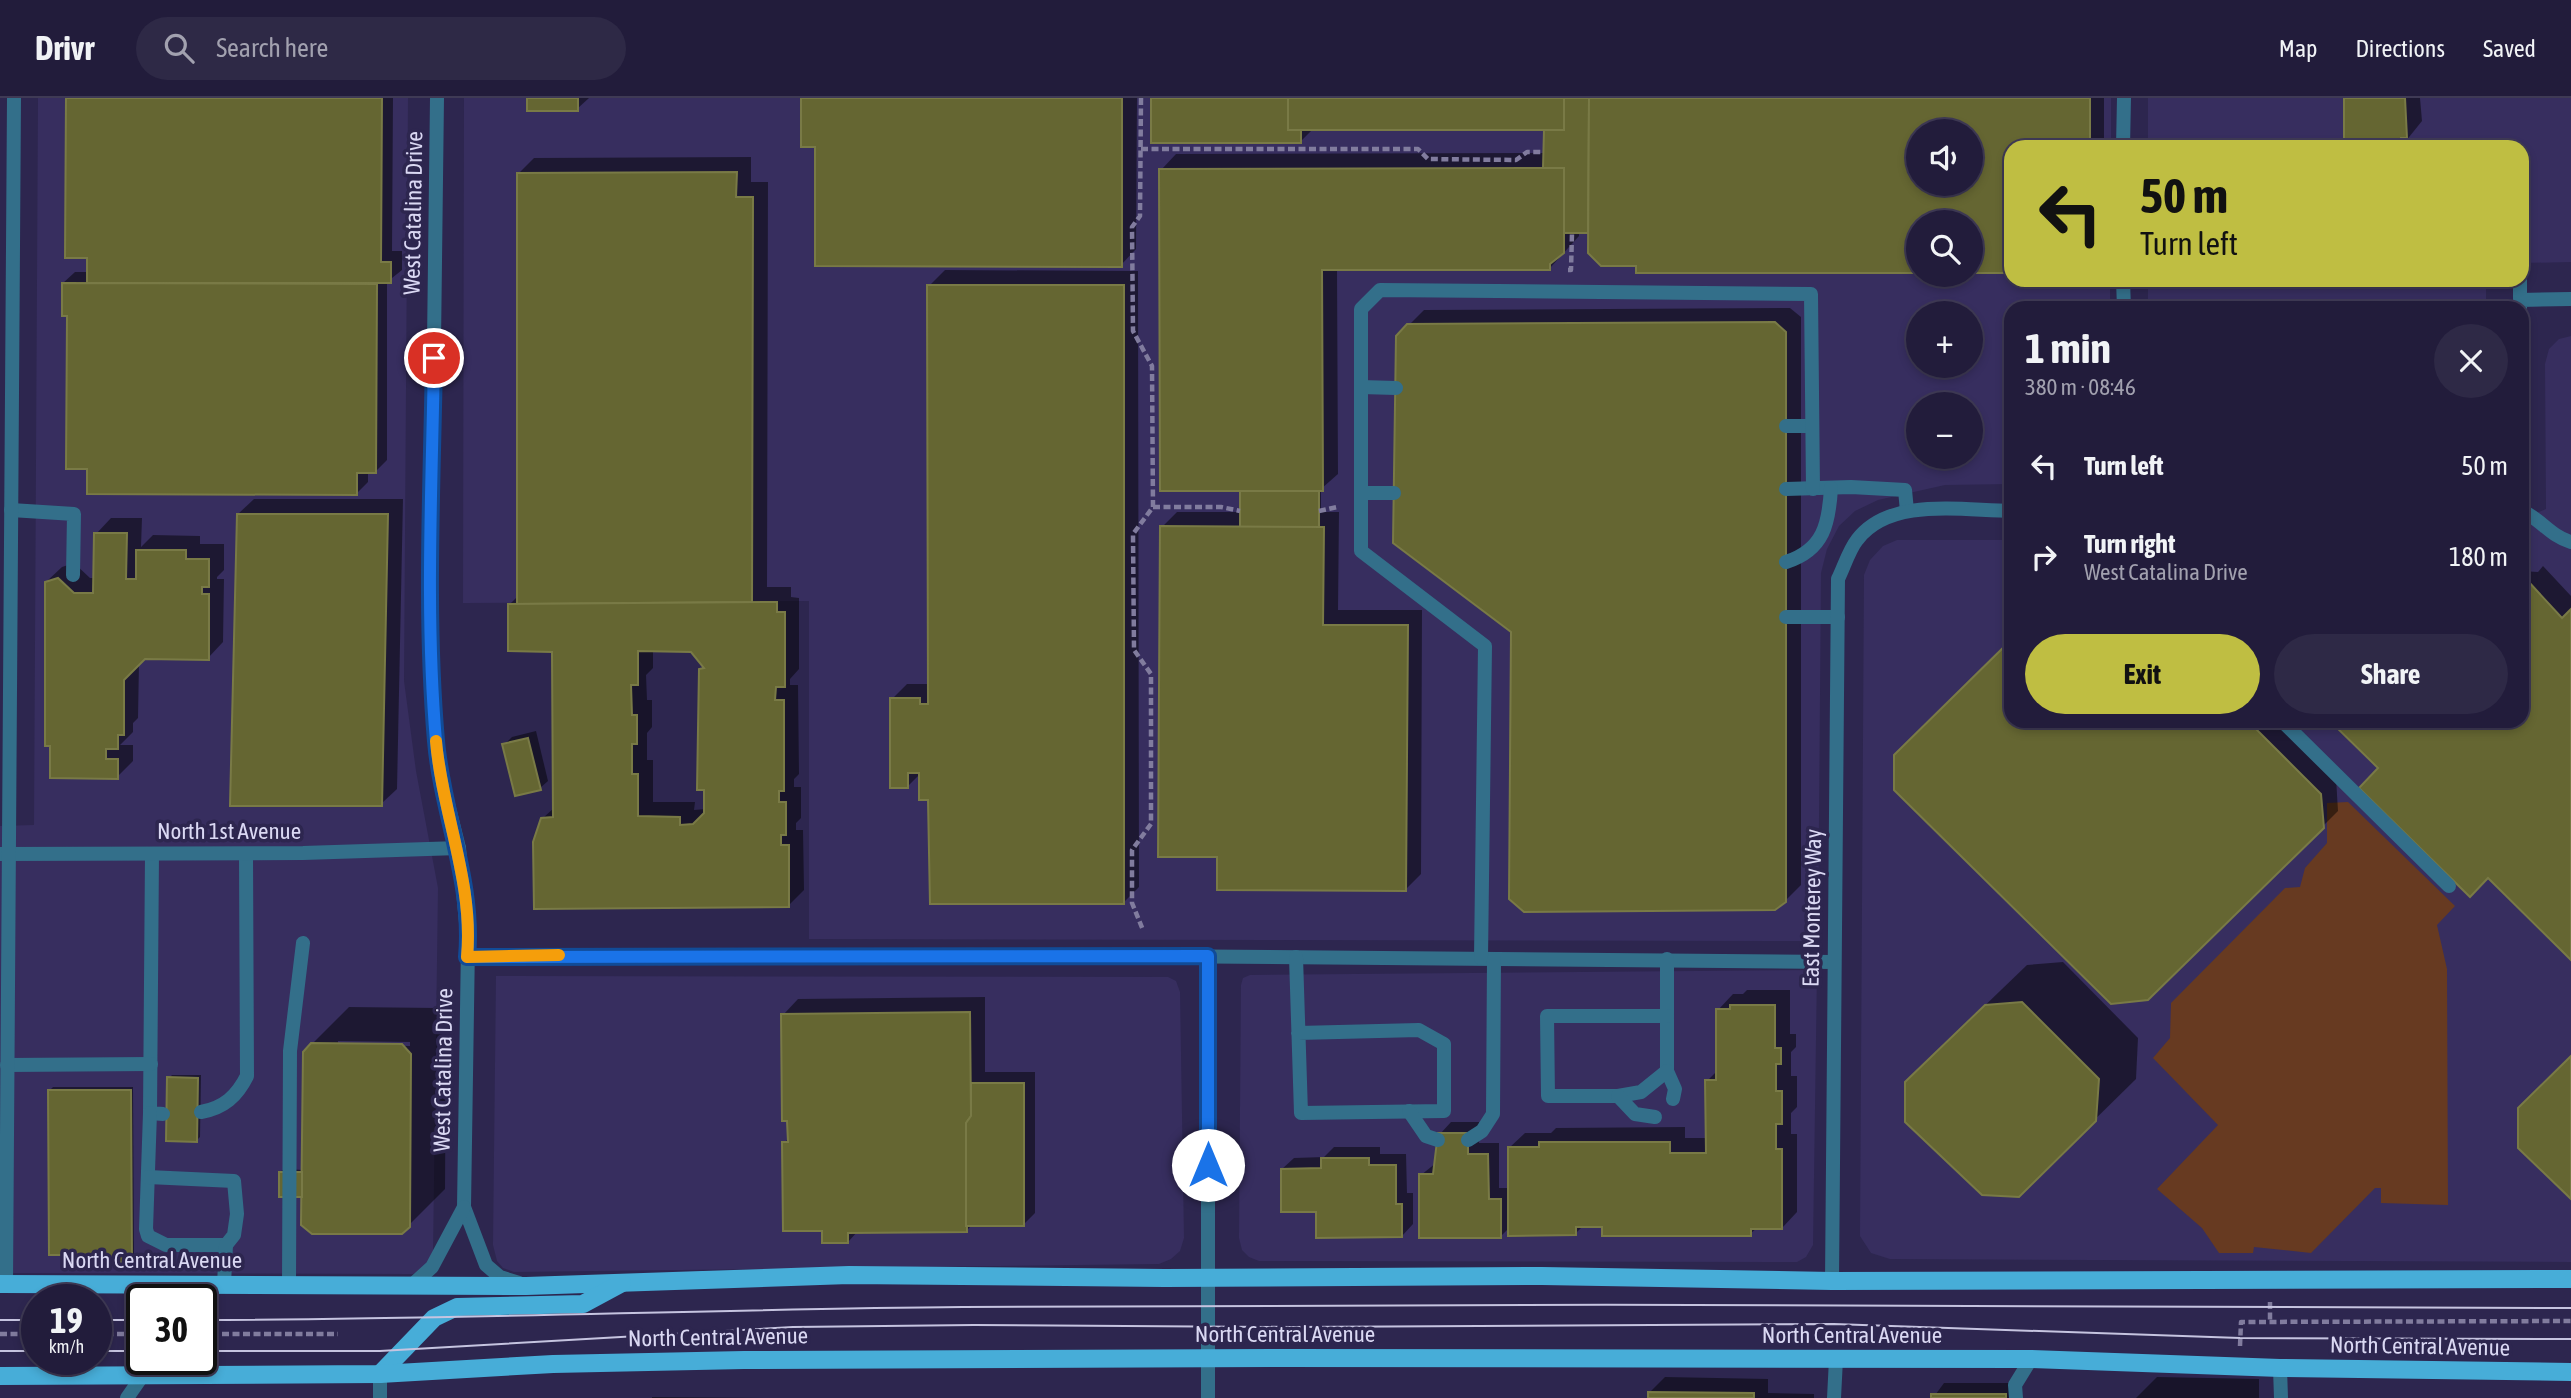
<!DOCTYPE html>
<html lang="en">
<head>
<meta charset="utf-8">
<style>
	body { margin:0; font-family:"Asap Condensed",sans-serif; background:#2e2946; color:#f1f3f6; height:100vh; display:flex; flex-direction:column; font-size:26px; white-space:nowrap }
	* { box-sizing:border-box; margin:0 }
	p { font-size:23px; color:#a2a1af }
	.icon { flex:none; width:38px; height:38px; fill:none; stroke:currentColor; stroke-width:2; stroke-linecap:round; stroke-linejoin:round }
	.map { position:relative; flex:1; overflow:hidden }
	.drawer { position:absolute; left:2004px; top:203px; width:525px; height:427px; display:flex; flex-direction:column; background:#221c3b; border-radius:21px; box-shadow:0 4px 10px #0003,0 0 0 2px #3f3a55 }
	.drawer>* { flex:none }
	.banner { position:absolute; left:2004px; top:42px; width:525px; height:147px; border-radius:21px; box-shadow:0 4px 10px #0003,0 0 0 2px #3f3a55; background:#bfbe42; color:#111; overflow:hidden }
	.fabs { position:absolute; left:1906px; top:21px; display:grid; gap:14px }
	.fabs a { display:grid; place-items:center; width:77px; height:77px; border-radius:50%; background:#221c3b; box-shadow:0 4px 10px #0003,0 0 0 2px #3f3a55; font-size:35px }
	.speed { position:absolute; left:21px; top:1186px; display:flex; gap:14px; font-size:35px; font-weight:700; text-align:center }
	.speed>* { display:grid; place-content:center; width:91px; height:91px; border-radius:50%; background:#221c3b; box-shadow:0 4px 10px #0003,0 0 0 2px #3f3a55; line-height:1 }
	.speed small { font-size:18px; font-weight:400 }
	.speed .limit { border:4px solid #111; border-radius:10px; background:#fff; color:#111 }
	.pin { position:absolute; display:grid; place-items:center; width:60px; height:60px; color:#fff; margin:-30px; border:4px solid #fff; border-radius:50%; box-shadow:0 2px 7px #0007 }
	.me { position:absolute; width:77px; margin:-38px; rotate:0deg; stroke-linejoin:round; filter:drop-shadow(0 0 5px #0008) }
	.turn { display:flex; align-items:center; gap:24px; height:147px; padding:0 21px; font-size:32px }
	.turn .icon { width:91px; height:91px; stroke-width:2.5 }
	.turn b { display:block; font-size:49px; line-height:60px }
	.round { display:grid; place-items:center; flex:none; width:74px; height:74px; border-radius:37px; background:#2e2946 }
	.headline { display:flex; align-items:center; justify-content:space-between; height:119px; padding:0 21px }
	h1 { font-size:42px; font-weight:700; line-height:52px }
	.action { display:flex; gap:14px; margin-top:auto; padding:14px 21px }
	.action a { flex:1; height:80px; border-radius:42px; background:#bfbe42; color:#111; font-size:28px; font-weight:700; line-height:80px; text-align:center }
	.action a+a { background:#2e2946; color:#f1f3f6 }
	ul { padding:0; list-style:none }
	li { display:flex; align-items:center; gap:21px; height:91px; padding:0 21px }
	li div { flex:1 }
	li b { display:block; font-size:26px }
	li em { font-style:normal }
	header { display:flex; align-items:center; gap:42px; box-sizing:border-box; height:98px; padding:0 35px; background:#221c3b; border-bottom:2px solid #3f3a55 }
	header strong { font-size:33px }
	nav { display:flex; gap:38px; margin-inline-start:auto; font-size:24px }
	.search { width:490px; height:63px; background:#2e2946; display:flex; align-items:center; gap:18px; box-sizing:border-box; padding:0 24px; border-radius:38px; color:#a2a1af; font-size:26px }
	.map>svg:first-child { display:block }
	.built { fill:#372e5f; fill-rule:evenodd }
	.green { fill:#673a21 }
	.shadow { fill:#0007; fill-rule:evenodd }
	.building { fill:#656632; stroke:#797a46; stroke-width:2; fill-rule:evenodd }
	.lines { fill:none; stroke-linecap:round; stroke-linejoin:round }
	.path { stroke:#817c9e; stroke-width:4.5; stroke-dasharray:7 3.5; stroke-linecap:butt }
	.lane { stroke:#336f8a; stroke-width:14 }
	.street { stroke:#336f8a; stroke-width:14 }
	.primary { stroke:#47add8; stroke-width:18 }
	.tram { stroke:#c6c4e0; stroke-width:2 }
	.route-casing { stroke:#114b97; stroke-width:18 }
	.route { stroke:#1a73e8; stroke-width:12 }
	.slow { stroke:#f59e0b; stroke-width:12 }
	.labels { text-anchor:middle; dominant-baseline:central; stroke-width:7; stroke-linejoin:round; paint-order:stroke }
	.street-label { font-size:23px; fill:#dad8f3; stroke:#2d264f }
</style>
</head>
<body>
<header>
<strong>Drivr</strong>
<div class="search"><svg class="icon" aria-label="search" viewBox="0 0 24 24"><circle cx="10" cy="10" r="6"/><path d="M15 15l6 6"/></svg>Search here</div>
<nav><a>Map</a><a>Directions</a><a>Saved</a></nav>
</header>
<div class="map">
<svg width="2571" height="1300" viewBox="0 0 2571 1300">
	<rect width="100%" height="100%" fill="#2d264f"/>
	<!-- built -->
	<g class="built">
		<path d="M38 0H408L404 583 416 673 438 790 433 1157 423 1172 413 1176 0 1175V728L34 727Z"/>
		<path d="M464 0H2111V49H2011V182H2110V210H2011V386L1945 387 1878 402 1855 413 1839 428 1827 451 1821 475 1818 843 809 841V503L463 505ZM1918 33H1970V86H1918ZM1918 124H1970V177H1918ZM1918 215H1970V268H1918ZM1918 306H1970V359H1918Z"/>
		<path d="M2148 0H2571V164L2522 165V49H2148Z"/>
		<rect x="2148" y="182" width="338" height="28"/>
		<path d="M2571 238V1164L1890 1161 1871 1155 1860 1138 1864 477 1870 462 1883 448 1897 442H2011V623H2522V421L2546 411 2545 266 2549 251 2559 241Z"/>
		<path d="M1817 872 1813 1147 1806 1159 1797 1164 1259 1163 1249 1159 1242 1152 1239 1140 1241 887 1243 880 1250 877Z"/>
		<path d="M496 878 1168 879 1176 883 1180 894 1184 1140 1180 1153 1171 1161 1159 1166 514 1174 503 1170 497 1163 493 1147Z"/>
	</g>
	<!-- green -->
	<path class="green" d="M2348 704 2455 808 2437 827 2447 871 2448 1107 2381 1105V1090H2375L2311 1155 2254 1149 2253 1155H2219L2202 1130 2157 1091 2218 1027 2153 960 2170 940 2171 905 2285 790 2300 789 2305 770 2327 745V705Z"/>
	<!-- shadow -->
	<g class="shadow">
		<path d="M68 0H393L392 153H402V172L387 184V362L375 374H368V384L357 395 89 369 63 185 75 174H89Z"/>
		<path d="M529 0H589L577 11Z"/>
		<path d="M803 0H1137L1136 151 1121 167 817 47Z"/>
		<path d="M1152 0H2104V49H2011L1970 124H1918V173L1638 166 1590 131 1579 133V138L1550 170 1337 171 1338 376 1321 391V414H1339L1338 512H1422L1421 776 1406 791 1218 758 1162 429 1177 414H1242V391L1161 72 1176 56 1545 55V30H1314L1300 44ZM1918 33H1970V86H1918Z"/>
		<path d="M2345 0H2420L2422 23 2401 49H2346Z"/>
		<path d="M751 59V84H768L767 489H791V499L799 500V571L790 581V587H798L799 676 794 681V689H801V720L796 725V732H803L804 792 788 808 543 720 555 709 554 552 510 506 518 498V76L534 60ZM653 552H691L704 568 701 571 706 711 694 712 695 704H653V662H647V635L652 629V602H647L646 577 653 570Z"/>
		<path d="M945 172 1138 173 1139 789 1124 804 930 700 921 675 908 688 892 601 907 586H930L929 188Z"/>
		<path d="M1790 210 1801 219V787L1785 803 1513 534 1398 238 1424 212Z"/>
		<path d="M254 401H403L397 691 381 706 238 416Z"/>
		<path d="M111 420H142L141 449 153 437 200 438V446H224V472L217 479V481H224L223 544 208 560H145L139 565 138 620 133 625V634L120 647H133V663L117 679 52 678 46 484 62 469 74 465 90 480H95L96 436Z"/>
		<path d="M2543 468 2571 498V859L2333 623H2522V473L2538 474Z"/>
		<path d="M2011 623H2278L2336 680 2338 713 2322 729Z"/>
		<path d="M536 633 548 683 540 690 504 647 512 639Z"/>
		<path d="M2063 864 2138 940 2136 981 2018 1097 1948 943 2027 867Z"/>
		<path d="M1747 892H1790V936H1796V949L1791 954V978H1797V1009L1791 1015V1036H1797V1114L1782 1130H1757L1750 1136 1604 1127H1584L1576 1135 1510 1129 1501 1138 1421 1077 1436 1065 1440 1036 1451 1024H1479V1045H1499V1090H1510L1509 1050 1525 1035H1551L1556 1030 1685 1029V1040H1708L1707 983 1718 972V912L1733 896H1743Z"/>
		<path d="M985 899V974H1035V1115L1023 1127H972L966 1133H858L848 1144 824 1131 784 1045 789 1040 783 917 798 901Z"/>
		<path d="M349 909 438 910 446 919 445 1091 401 1135 303 1098 280 1074 284 1071 304 1072 312 946ZM338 943 410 944V948L338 947Z"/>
		<path d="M172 977H201L200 1039 197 1042 169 980Z"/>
		<path d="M53 989H133L134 1159 131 1162 109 1155 50 992Z"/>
		<path d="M1334 1049H1380V1056H1406L1407 1095H1413V1126L1402 1138 1317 1112 1282 1071 1294 1060 1324 1059Z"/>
		<path d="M1665 1279 1768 1281V1295L1814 1296V1300H1649V1295Z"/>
		<path d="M2157 1279 2259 1281V1300H2136Z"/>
		<path d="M1944 1285H2017V1300H1933Z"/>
		<path d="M652 1299 770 1300H652Z"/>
	</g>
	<!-- building -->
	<g class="building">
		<path d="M66 0H382L381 164H391V185H87V160H65Z"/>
		<rect x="527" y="0" width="51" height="13"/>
		<path d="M801 0H1122V169L815 168V49H801Z"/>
		<path d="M1151 0H1288V32H1301V45H1151Z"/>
		<rect x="1288" y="0" width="276" height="32"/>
		<path d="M1564 0H1589L1588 135H1564V70H1543L1544 32H1564Z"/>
		<path d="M1589 0H2090V49H2011V175H1970V124H1918V175H1636V168H1601L1588 155ZM1918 33H1970V86H1918Z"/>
		<path d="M2344 0H2405L2407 40H2401V49H2344Z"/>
		<path d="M1564 70V155L1550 166V172H1322L1323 393H1160L1159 71Z"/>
		<path d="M737 74 736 99H753L752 504 517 506V75Z"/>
		<path d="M62 185 377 186 376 375H357V397L87 396V371H66L67 218H62Z"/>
		<path d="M927 187H1124V806H930L928 702H919V675H908V690H890V600H920V606H928Z"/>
		<path d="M1775 224 1786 234V804L1775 812 1524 814 1509 801 1511 534 1393 445 1396 238 1407 226Z"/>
		<rect x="1240" y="393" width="79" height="36"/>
		<path d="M237 416H388L382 708H230Z"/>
		<path d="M1160 428 1324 429 1323 527H1408L1406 793 1217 792V759H1158Z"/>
		<path d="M94 435H127L126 481H136V452H186V461H209V489H202V496H209V562L145 561 124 582V637H118V651H106V661H118V681L50 680V648H45V484L58 480 74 495H93Z"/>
		<path d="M2527 482 2562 520 2571 511V862L2488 780 2470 799 2359 690 2378 670 2330 623H2522V488Z"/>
		<path d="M777 504V514H785V589H776L775 602H784V693H779V704H786V737H781V747H789V809L534 811 533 744 541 720 553 719 552 554 508 553V506ZM638 553 691 554 704 570 699 571 697 692H704V715L693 726 680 727V719L638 718V676H632V646H637V617H632L631 587H638Z"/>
		<path d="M2011 542V623H2248L2321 696 2324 730 2148 902 2111 906 1894 692V657Z"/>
		<path d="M528 640 541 692 515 698 502 646Z"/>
		<path d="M2022 904 2099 981 2096 1023 2019 1099 1982 1097 1905 1024V984L1985 907Z"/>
		<path d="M1730 907H1775V950H1781V966H1776V993H1782V1026H1776V1051H1782V1131H1751V1138H1602V1129H1576V1137L1508 1138V1049H1539V1044H1670V1055H1706L1705 982H1716V911H1730Z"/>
		<path d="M970 914 971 1018 966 1025 967 1134 848 1135V1145H822V1133H783L782 1044H788L787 1023H782L781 916Z"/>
		<path d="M311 945 402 946 411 956 410 1129 402 1136H312L301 1127 303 954Z"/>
		<path d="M2571 958V1101L2518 1050V1010Z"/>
		<path d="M167 979 198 980 197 1044 166 1043Z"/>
		<path d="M971 985H1024V1128H966V1025L971 1018Z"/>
		<path d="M48 992H131L132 1164H107V1157H49Z"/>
		<path d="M1438 1035H1468V1056H1488L1489 1101H1501V1140H1419V1076H1433Z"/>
		<path d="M1321 1060H1369V1067H1396V1106H1402V1139L1316 1140V1114H1281V1071L1321 1070Z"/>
		<rect x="279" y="1074" width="23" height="25"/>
		<path d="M1648 1294 1754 1295V1300H1648Z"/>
		<rect x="1931" y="1296" width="75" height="4"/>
	</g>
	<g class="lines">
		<!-- path -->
		<g class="path">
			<path d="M1141 0 1140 118 1132 129 1133 233 1152 268 1153 409 1133 436 1134 552 1151 576V726L1132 752V805L1143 832"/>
			<path d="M1141 51H1418L1428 61 1516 62 1527 54H1543"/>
			<path d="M1568 172H1571L1572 135"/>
			<path d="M1153 409H1221L1240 413"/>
			<path d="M1319 413 1337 409"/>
			<path d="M2270 1204V1223"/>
			<path d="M0 1236H37"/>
			<path d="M96 1236H142"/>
			<path d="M201 1236H338"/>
			<path d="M2240 1248 2241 1224 2571 1223"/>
		</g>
		<!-- lane -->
		<g class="lane">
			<path d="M2123 49 2124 0"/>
			<path d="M2123 182 2124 210"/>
			<path d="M2520 202V182"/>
			<path d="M1361 289 1396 290"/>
			<path d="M1786 328H1812"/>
			<path d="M1786 391 1851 389 1905 392 1907 413"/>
			<path d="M1361 395H1394"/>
			<path d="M11 412 74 416 73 477"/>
			<path d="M2522 413C2541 421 2550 438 2571 444"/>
			<path d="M1786 464C1824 452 1829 425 1831 390"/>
			<path d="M1786 519H1838"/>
			<path d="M2282 623 2449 788"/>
			<path d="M152 756 150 1015 163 1016"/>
			<path d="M467 858H1143L1834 864"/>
			<path d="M1296 859 1301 1015 1444 1013V946L1419 932 1298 935"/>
			<path d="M1481 860 1485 548 1361 453V211L1380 192 1811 196 1813 391"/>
			<path d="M1667 861V973L1675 991 1673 1001"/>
			<path d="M1667 918H1547L1548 998H1618L1641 994 1667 973"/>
			<path d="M7 967 151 966"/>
			<path d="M1618 998 1635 1016 1655 1019"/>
			<path d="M1409 1013 1426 1038 1438 1042"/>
			<path d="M201 1014C224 1010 237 998 247 978L246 756"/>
			<path d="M150 1015 146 1131 148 1138 166 1147H226"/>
			<path d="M1468 1042 1482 1033 1493 1016 1494 861"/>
			<path d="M148 1079 234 1083 237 1116 234 1137 226 1147 224 1186"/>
			<path d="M289 1187 290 953 303 845"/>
			<path d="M127 1300 143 1277"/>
			<path d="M2016 1300 2015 1287 2031 1261"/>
		</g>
		<!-- street -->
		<g class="street">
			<path d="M437 0 430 571 438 666 459 750 468 846 464 1109 486 1167 500 1179 519 1185"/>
			<path d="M2520 210V202L2571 201"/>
			<path d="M1 756 303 755 459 750"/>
			<path d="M1208 858V1300"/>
			<path d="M1832 1183 1838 481C1844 469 1849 452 1857 442 1890 398 1964 413 2011 413"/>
			<path d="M6 1186 14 0"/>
			<path d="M411 1188 432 1169 464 1109"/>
			<path d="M2280 1270 2281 1300"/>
			<path d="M380 1276V1300"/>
			<path d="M1834 1300 1836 1261"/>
		</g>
		<!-- primary -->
		<g class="primary">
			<path d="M0 1186 526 1188 849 1177 1165 1180 1542 1178 1832 1183 2571 1181"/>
			<path d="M380 1276 434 1220 457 1209 583 1206 622 1185"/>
			<path d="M0 1278 380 1276 553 1266 744 1262 1281 1260 2031 1261 2280 1270 2571 1274"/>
		</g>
		<!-- tram -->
		<g class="tram">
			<path d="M0 1222H37"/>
			<path d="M96 1222H142"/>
			<path d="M201 1222C455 1222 709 1211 963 1209 1499 1205 2035 1207 2571 1210"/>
			<path d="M0 1253H37"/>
			<path d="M96 1253H142"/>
			<path d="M201 1253H380L793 1229 974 1227 1291 1229 1834 1226 2240 1240 2571 1241"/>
		</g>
	</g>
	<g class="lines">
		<!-- route casing -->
		<g class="route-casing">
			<path id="route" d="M434 260C432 387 425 516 436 643 442 715 474 785 467 859L1208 858V1067"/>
		</g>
		<!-- route -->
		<use href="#route" class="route"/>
		<!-- slow -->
		<path class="slow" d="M436 643C442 715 474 785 467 859L559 857"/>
	</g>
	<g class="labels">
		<!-- street labels -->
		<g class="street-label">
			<text transform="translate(413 115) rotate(-89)">West Catalina Drive</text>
			<text x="229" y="733">North 1st Avenue</text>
			<text transform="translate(1812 810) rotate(-89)">East Monterey Way</text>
			<text transform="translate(443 972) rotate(-89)">West Catalina Drive</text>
			<text x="152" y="1162">North Central Avenue</text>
			<text x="1285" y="1236">North Central Avenue</text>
			<text x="1852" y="1237">North Central Avenue</text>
			<text transform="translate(718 1239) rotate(-1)">North Central Avenue</text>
			<text transform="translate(2420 1248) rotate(1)">North Central Avenue</text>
		</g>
	</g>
</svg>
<div class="fabs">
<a><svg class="icon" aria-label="sound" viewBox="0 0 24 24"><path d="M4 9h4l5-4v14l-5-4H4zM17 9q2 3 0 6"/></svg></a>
<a><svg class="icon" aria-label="search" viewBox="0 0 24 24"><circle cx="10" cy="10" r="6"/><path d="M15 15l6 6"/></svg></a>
<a>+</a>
<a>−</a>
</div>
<div class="speed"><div>19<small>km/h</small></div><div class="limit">30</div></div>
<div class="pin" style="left:434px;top:260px;background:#d93025"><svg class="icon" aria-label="arrive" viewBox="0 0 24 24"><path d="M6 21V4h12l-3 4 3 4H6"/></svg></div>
<svg class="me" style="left:1208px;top:1067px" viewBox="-20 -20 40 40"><circle r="19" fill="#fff"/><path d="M0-13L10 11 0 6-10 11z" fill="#1a73e8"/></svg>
<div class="banner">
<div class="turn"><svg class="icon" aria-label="left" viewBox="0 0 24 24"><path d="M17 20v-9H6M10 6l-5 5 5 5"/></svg><div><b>50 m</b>Turn left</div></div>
</div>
<section class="drawer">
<div class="headline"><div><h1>1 min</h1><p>380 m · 08:46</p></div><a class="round"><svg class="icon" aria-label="close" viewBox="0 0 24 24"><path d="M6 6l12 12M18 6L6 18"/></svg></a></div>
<ul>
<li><svg class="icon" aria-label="left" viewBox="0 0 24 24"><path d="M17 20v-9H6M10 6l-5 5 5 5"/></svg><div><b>Turn left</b></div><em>50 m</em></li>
<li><svg class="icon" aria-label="right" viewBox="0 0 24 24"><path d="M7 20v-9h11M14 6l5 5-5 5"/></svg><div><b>Turn right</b><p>West Catalina Drive</p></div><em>180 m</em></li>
</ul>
<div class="action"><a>Exit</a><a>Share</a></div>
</section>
</div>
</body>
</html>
